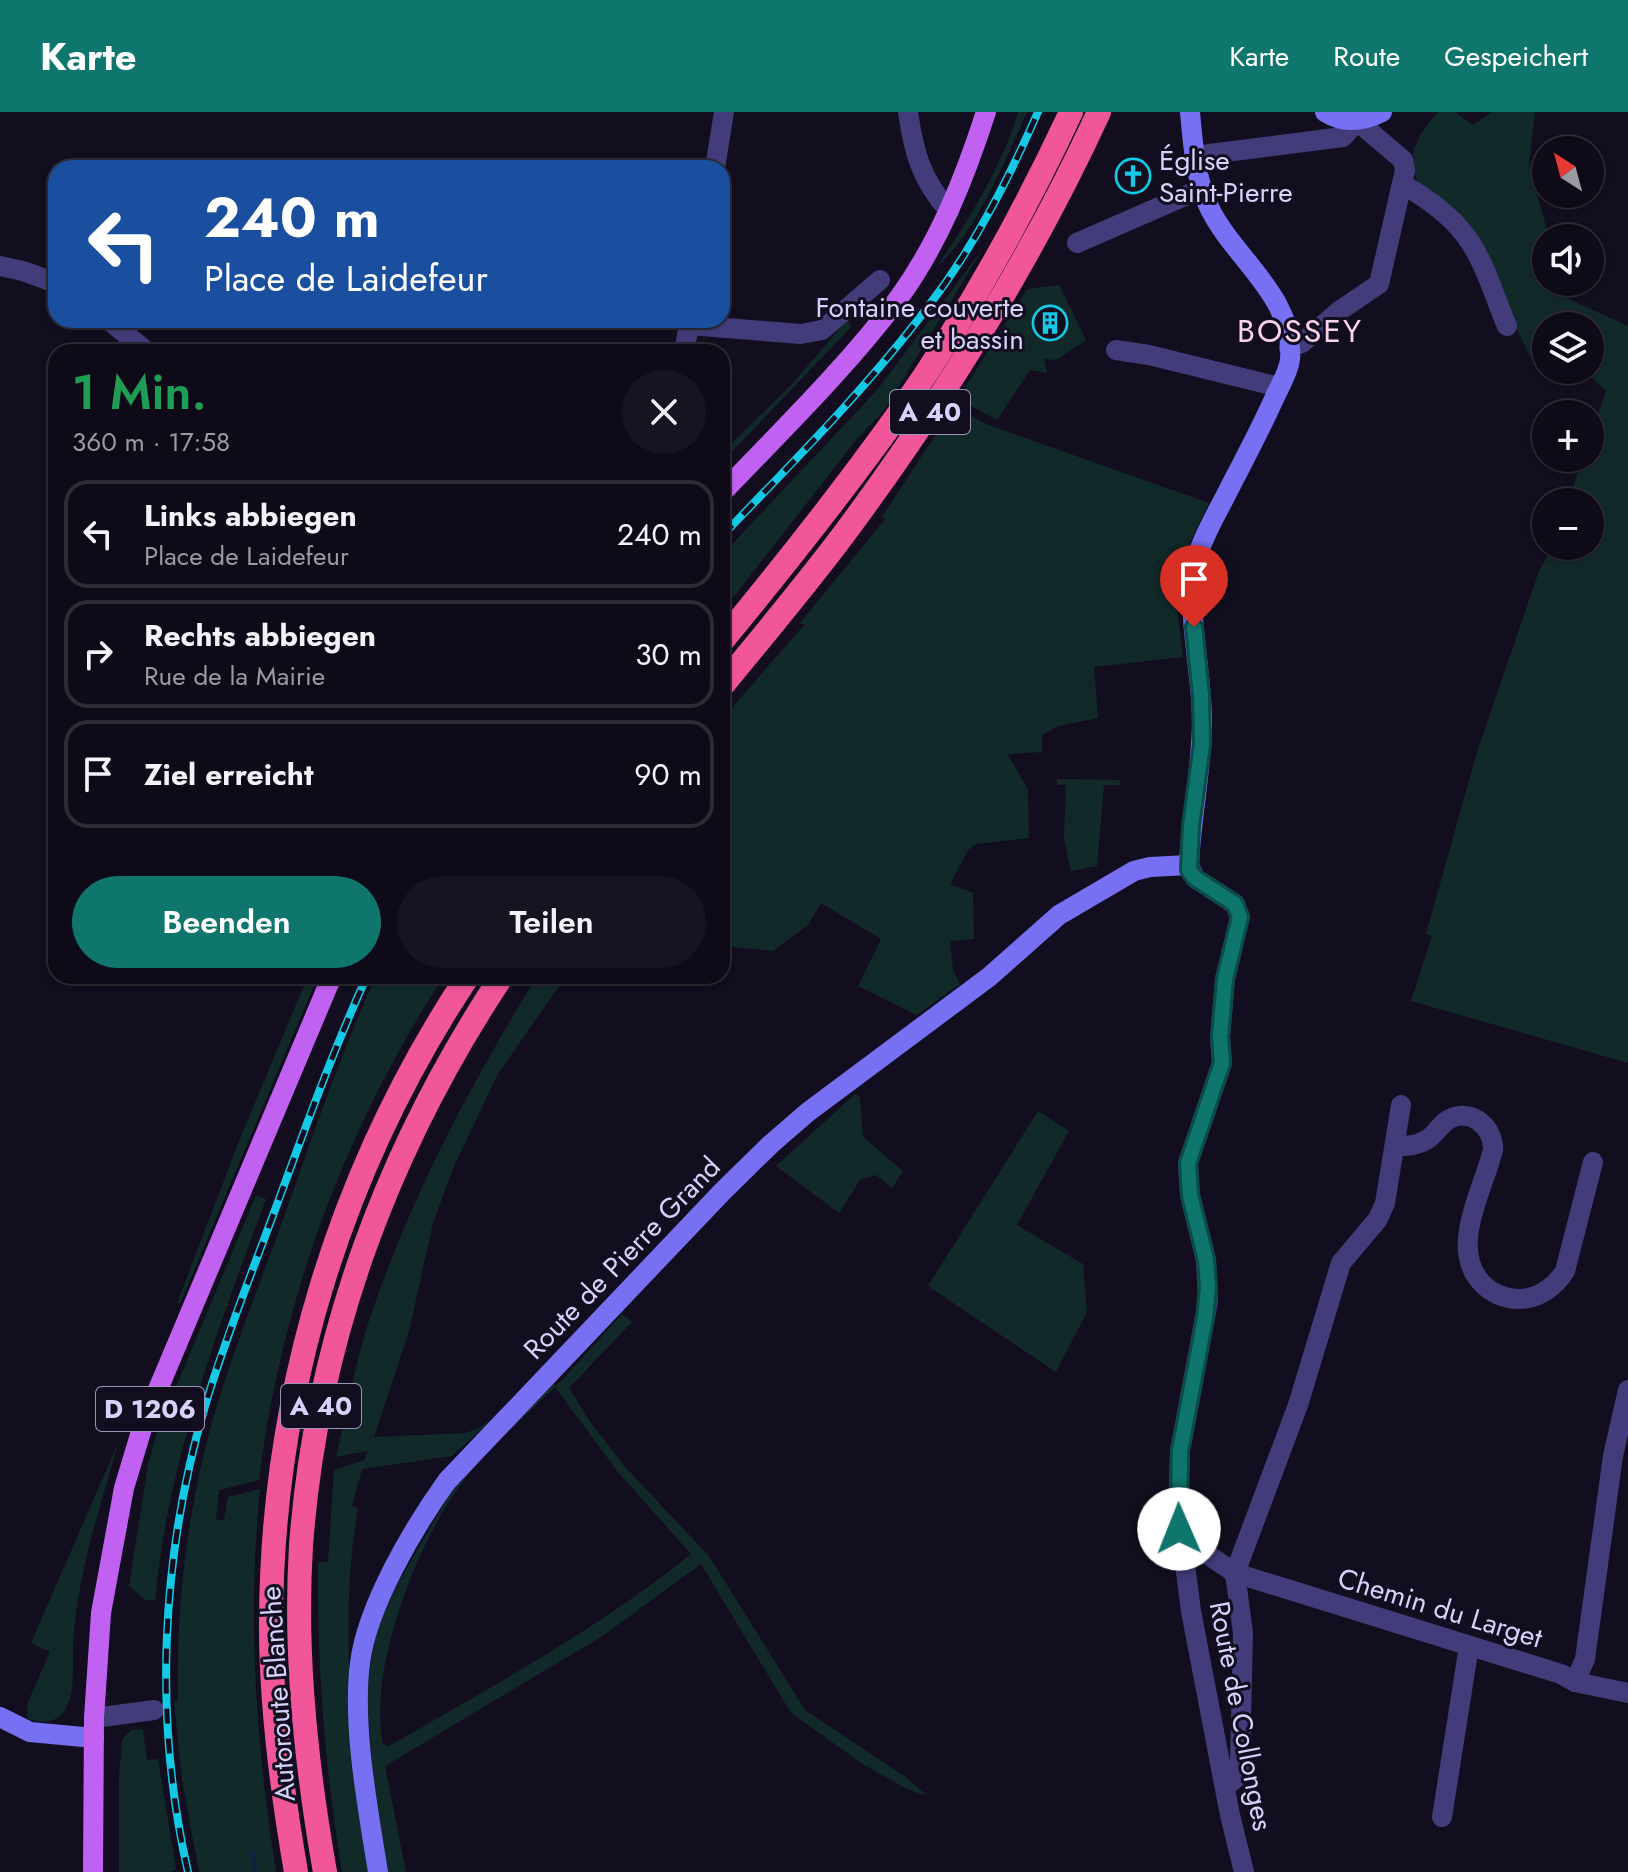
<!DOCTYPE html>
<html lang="de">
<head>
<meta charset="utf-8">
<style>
	body { margin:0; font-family:Jost,sans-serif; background:#171320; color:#f1f3f6; height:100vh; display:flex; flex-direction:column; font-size:30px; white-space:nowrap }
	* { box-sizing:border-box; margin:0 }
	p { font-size:26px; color:#9b9aa1 }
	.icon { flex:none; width:44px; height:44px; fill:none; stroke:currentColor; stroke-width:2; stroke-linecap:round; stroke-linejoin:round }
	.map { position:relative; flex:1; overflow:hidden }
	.panel { position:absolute; left:48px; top:232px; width:682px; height:640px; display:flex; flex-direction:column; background:#0e0a17; border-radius:24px; box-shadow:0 2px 6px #0004,0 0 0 2px #2e2b36 }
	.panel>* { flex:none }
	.guide { position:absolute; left:48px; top:48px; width:682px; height:168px; border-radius:24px; box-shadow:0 2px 6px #0004,0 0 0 2px #2e2b36; background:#1a4fa0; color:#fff; overflow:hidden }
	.needle { width:52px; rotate:324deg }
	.buttons { position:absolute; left:1532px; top:24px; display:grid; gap:16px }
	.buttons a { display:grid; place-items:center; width:72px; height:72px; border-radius:50%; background:#0e0a17; box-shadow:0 2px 6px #0004,0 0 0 2px #2e2b36; font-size:40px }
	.pin { position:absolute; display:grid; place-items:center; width:68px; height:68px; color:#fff; margin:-82px -34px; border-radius:50% 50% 50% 0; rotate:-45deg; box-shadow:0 0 8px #0007 }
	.pin .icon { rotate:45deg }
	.me { position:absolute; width:88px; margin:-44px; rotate:359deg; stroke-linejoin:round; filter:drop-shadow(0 0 6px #0008) }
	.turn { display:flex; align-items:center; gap:28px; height:168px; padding:0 24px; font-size:36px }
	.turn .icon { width:104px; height:104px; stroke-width:2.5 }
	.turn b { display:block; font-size:56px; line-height:68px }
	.round { display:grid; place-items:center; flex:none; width:84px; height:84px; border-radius:42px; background:#171320 }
	.overview { display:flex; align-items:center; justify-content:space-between; height:136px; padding:0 24px }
	h1 { font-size:48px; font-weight:600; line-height:60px; color:#1e9e55 }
	.cta { display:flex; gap:16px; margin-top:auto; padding:16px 24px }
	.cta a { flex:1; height:92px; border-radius:48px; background:#0f766e; color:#fff; font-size:32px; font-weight:600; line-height:92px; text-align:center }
	.cta a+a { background:#171320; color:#f1f3f6 }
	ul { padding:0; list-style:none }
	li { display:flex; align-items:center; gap:24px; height:108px; margin:0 16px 12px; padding:0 8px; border:4px solid #2e2b36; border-radius:24px }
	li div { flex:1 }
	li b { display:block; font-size:30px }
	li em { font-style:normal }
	header { display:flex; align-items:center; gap:48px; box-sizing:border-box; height:112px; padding:0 40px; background:#0f766e; color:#fff }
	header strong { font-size:38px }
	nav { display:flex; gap:44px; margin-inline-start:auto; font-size:28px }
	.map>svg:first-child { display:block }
	.green { fill:#122929; fill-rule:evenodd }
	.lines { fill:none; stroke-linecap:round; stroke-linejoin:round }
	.stream { stroke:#112241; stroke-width:5 }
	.street { stroke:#423d7a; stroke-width:20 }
	.secondary { stroke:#7770f3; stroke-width:20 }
	.primary { stroke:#c061f2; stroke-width:20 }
	.highway { stroke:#f1569b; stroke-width:24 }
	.rail-casing { stroke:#13c9e5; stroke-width:8 }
	.rail { stroke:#120e1f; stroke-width:5; stroke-dasharray:15; stroke-linecap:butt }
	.route-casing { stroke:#0a4d48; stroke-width:20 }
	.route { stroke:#0f766e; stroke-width:14 }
	.labels { text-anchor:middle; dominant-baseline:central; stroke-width:6; stroke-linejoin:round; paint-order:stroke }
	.shield { fill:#120e1f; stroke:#9c96b9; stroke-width:2 }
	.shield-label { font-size:26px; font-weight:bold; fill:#d7d1fb }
	.poi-label { font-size:28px; fill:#d7d1fb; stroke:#120e1f; text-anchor:start }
	.street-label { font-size:28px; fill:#d7d1fb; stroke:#120e1f }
	.quarter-label { font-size:32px; letter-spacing:2px; fill:#fbd2eb; stroke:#120e1f }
</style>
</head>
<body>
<header>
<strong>Karte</strong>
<nav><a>Karte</a><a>Route</a><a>Gespeichert</a></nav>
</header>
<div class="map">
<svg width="1628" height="1760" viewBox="0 0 1628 1760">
	<rect width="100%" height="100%" fill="#120e1f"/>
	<!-- green -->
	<g class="green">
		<path d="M1018 0H1027C1005 49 977 119 937 155 969 107 1002 55 1018 0Z"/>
		<path d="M1438 0H1455L1473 13 1492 0H1535L1529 52 1549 126H1546V170H1562L1567 186 1628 214V951L1411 889 1432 824 1426 822 1477 640 1539 459 1553 434H1590V390H1568L1583 346H1590V326L1606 279 1592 266 1568 258H1590V214H1546V251L1529 242 1510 204 1418 71C1404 45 1420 19 1438 0Z"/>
		<path d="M984 135 883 300 856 328 722 500V443L878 277Z"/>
		<path d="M1059 173 1086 228 1056 248 1044 247 1047 261 1030 258 997 308 958 287 1027 177Z"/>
		<path d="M847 208 852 214 722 350V341L792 272Z"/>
		<path d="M954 295 986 312 1209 391 1185 441 1176 489 1183 545 1094 555 1098 606 1059 614 1042 623V640L1008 642 1028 678 1029 726 976 732 968 738 950 772 973 781 974 827 950 829 953 858 960 872 917 903 858 874 881 827 821 791 808 813 773 839 722 834V607L805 512H799L886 406H881Z"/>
		<path d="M1057 667 1120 668V673H1104L1097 754 1071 759 1064 726 1066 673H1057Z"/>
		<path d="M308 864H318L180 1192 177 1191 241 1024Z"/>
		<path d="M376 864H444C346 1015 281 1189 259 1368L219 1378 216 1408H224L228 1385 260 1377C247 1506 256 1632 276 1760H199L182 1668 174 1590 178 1588C176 1499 186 1411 208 1325 227 1253 256 1183 281 1113 311 1029 339 945 376 864Z"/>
		<path d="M537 864H566L498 962 454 1054 433 1111 409 1219 374 1325 466 1321 479 1316 495 1305 452 1344 362 1357 352 1394 358 1396C337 1517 355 1639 369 1760H342C325 1656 317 1555 318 1450H328L334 1358 364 1348 368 1339 336 1345C348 1296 356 1244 373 1197 413 1080 472 970 537 864Z"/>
		<path d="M855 982 860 985 863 1025 903 1059 892 1076 876 1063 860 1068 839 1101 776 1054Z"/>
		<path d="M1038 999 1069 1019 1017 1113 1083 1152 1087 1200 1056 1260 928 1174Z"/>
		<path d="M256 1083 266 1087C217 1219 169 1346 155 1488H145L129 1474 148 1352 157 1321Z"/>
		<path d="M622 1202 632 1210 569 1276 591 1311 626 1356 709 1444 805 1598 906 1665 927 1684 907 1677 864 1653 791 1601 701 1452 601 1525 385 1654 406 1760H387L373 1670 367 1583 372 1539 381 1507 399 1469 454 1375 553 1271 555 1274 563 1267ZM555 1275 618 1360 691 1442C598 1517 493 1574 389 1634L383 1632C367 1555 421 1417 472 1358 498 1328 527 1302 555 1275Z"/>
		<path d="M119 1329C100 1395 77 1463 73 1532 72 1552 76 1581 65 1598 56 1612 40 1612 27 1606L28 1590 50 1540 31 1531Z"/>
		<path d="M143 1617 147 1648 158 1647 176 1757 170 1760H119V1666L122 1628 131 1618Z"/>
	</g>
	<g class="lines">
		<!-- stream -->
		<path class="stream" d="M252 1740 256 1760"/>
		<!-- street -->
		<g class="street">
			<path d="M908 0C914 41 921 67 949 99"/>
			<path d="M1194 44 1343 25 1357 9 1403 48 1405 58 1379 172 1339 199 1302 231 1289 236"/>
			<path d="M715 56 724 0"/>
			<path d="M1402 72C1425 85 1449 102 1465 123 1485 149 1494 184 1507 214"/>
			<path d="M1077 131 1203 76"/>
			<path d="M0 154 23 159 56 171"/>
			<path d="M109 208 147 240"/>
			<path d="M689 213 801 222 822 218 880 168"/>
			<path d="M1116 238 1149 243 1279 275"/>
			<path d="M684 240 690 208"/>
			<path d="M1189 753 1195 766 1235 792 1240 805 1225 867 1220 925 1222 951 1188 1051 1190 1083 1206 1148 1208 1189 1180 1339 1178 1398 1191 1499 1230 1703 1244 1760"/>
			<path d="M1395 1034C1406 1034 1417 1034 1426 1028 1434 1024 1438 1016 1445 1010 1467 993 1494 1013 1493 1038 1483 1078 1450 1134 1480 1169 1489 1180 1504 1187 1519 1187 1538 1187 1555 1175 1565 1159L1593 1050"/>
			<path d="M1180 1424 1235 1461 1561 1562 1575 1570 1628 1581"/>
			<path d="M1575 1570 1585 1547 1613 1344 1628 1278"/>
			<path d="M94 1606 154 1598"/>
			<path d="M1225 1675 1237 1665 1240 1651 1243 1521 1235 1461 1298 1293 1341 1151 1378 1107 1385 1091 1401 993"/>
			<path d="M1442 1705 1469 1534"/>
		</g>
		<!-- secondary -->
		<g class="secondary">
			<path d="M1325 0C1344 12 1362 10 1382 0"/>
			<path d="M0 1605 30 1620 94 1626"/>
			<path d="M378 1760C368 1697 352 1614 360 1551 367 1494 414 1415 447 1369L722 1080 771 1032 808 1000 989 865 1059 803 1134 759 1150 755 1189 753C1191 705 1202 657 1202 608 1202 556 1184 495 1197 445 1204 422 1217 401 1228 379 1244 348 1260 318 1274 287 1279 275 1289 260 1290 247 1295 184 1233 146 1209 95 1195 65 1193 33 1190 0"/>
		</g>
		<!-- primary -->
		<g class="primary">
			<path d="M722 381C782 318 845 257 898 187 939 131 965 65 986 0"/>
			<path d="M93 1760 94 1606 101 1501 124 1376 143 1313 332 864"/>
		</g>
		<!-- highway -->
		<g class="highway">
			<path d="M722 529C784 454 845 377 902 297 967 204 1023 103 1071 0"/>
			<path d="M722 574C763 524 805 474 844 422 942 290 1030 150 1099 0"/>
			<path d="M296 1760C282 1679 271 1596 271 1514 271 1282 340 1057 468 864"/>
			<path d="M325 1760C306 1653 294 1543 301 1434 316 1228 388 1036 502 864"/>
		</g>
		<!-- rail casing -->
		<g class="rail-casing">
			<g id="rail">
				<path d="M722 424C794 349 868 275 930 192 975 133 1008 68 1038 0"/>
				<path d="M188 1760C153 1607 161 1444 205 1294 224 1230 249 1168 272 1106 302 1025 331 943 367 864"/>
			</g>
		</g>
		<!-- rail -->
		<use href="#rail" class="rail"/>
	</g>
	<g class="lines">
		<!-- route casing -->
		<g class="route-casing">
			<path id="route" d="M1179 1417 1180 1339 1205 1206 1208 1175 1206 1148 1190 1083 1188 1051 1222 951 1220 925 1225 867 1240 805 1235 792 1195 766 1189 758 1191 714 1202 632 1201 583 1194 515"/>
		</g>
		<!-- route -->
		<use href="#route" class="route"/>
	</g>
	<!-- icons -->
	<defs>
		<g id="church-ring" transform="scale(1.8)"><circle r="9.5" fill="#120e1f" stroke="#13c9e5" stroke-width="1.5"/><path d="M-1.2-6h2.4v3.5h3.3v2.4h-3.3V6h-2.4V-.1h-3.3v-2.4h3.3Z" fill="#13c9e5"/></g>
		<g id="building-ring" transform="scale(1.8)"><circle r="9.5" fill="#120e1f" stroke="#13c9e5" stroke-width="1.5"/><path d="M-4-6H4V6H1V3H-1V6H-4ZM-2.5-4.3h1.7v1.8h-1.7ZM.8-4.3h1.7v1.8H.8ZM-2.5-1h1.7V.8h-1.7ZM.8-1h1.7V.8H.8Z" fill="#13c9e5"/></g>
	</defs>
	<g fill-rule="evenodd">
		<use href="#church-ring" x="1133" y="64"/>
		<use href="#building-ring" x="1050" y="211"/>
	</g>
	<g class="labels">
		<!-- shield labels -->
		<g class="shield">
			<rect x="890" y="278" width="80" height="44" rx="6"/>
			<rect x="281" y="1272" width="80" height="44" rx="6"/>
			<rect x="96" y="1275" width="108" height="44" rx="6"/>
		</g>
		<g class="shield-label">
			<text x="930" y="300">A 40</text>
			<text x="321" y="1294">A 40</text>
			<text x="150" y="1297">D 1206</text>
		</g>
		<!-- poi labels -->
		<g class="poi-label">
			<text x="1159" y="48">Église<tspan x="1159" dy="32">Saint-Pierre</tspan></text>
			<text x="1024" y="195" text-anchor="end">Fontaine couverte<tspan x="1024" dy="32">et bassin</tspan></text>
		</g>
		<!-- street labels -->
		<g class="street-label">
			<text transform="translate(622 1146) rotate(-46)">Route de Pierre Grand</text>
			<text transform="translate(1440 1496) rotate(17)">Chemin du Larget</text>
			<text transform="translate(278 1582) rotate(-94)">Autoroute Blanche</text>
			<text transform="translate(1241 1604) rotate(79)">Route de Collonges</text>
		</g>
		<!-- quarter labels -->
		<g class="quarter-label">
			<text x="1300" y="219">BOSSEY</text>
		</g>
	</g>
</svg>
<div class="buttons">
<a><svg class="needle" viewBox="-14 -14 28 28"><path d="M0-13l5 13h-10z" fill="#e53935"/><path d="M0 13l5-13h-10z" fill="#9b9aa1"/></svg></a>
<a><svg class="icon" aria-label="sound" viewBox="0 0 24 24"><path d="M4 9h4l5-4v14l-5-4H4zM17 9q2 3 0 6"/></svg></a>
<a><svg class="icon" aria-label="layers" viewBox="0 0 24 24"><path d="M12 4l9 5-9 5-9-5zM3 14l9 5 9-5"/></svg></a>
<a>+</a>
<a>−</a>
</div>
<div class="pin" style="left:1194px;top:515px;background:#d93025"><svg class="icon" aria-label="arrive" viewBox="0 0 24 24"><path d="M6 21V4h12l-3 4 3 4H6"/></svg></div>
<svg class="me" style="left:1179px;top:1417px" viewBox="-20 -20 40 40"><circle r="19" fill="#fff"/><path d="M0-13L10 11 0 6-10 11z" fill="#0f766e"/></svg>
<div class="guide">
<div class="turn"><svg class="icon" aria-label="left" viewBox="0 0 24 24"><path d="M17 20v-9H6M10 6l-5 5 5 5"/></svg><div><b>240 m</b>Place de Laidefeur</div></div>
</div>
<section class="panel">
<div class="overview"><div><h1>1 Min.</h1><p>360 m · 17:58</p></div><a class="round"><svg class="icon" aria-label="close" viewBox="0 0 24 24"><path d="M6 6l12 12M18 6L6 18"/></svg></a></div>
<ul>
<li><svg class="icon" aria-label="left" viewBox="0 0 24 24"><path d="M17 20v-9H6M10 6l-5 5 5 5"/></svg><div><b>Links abbiegen</b><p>Place de Laidefeur</p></div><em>240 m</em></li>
<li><svg class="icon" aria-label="right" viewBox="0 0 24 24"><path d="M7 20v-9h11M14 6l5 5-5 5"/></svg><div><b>Rechts abbiegen</b><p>Rue de la Mairie</p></div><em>30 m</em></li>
<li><svg class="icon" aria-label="arrive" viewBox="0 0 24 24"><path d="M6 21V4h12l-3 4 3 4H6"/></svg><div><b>Ziel erreicht</b></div><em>90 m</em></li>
</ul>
<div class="cta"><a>Beenden</a><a>Teilen</a></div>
</section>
</div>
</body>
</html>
